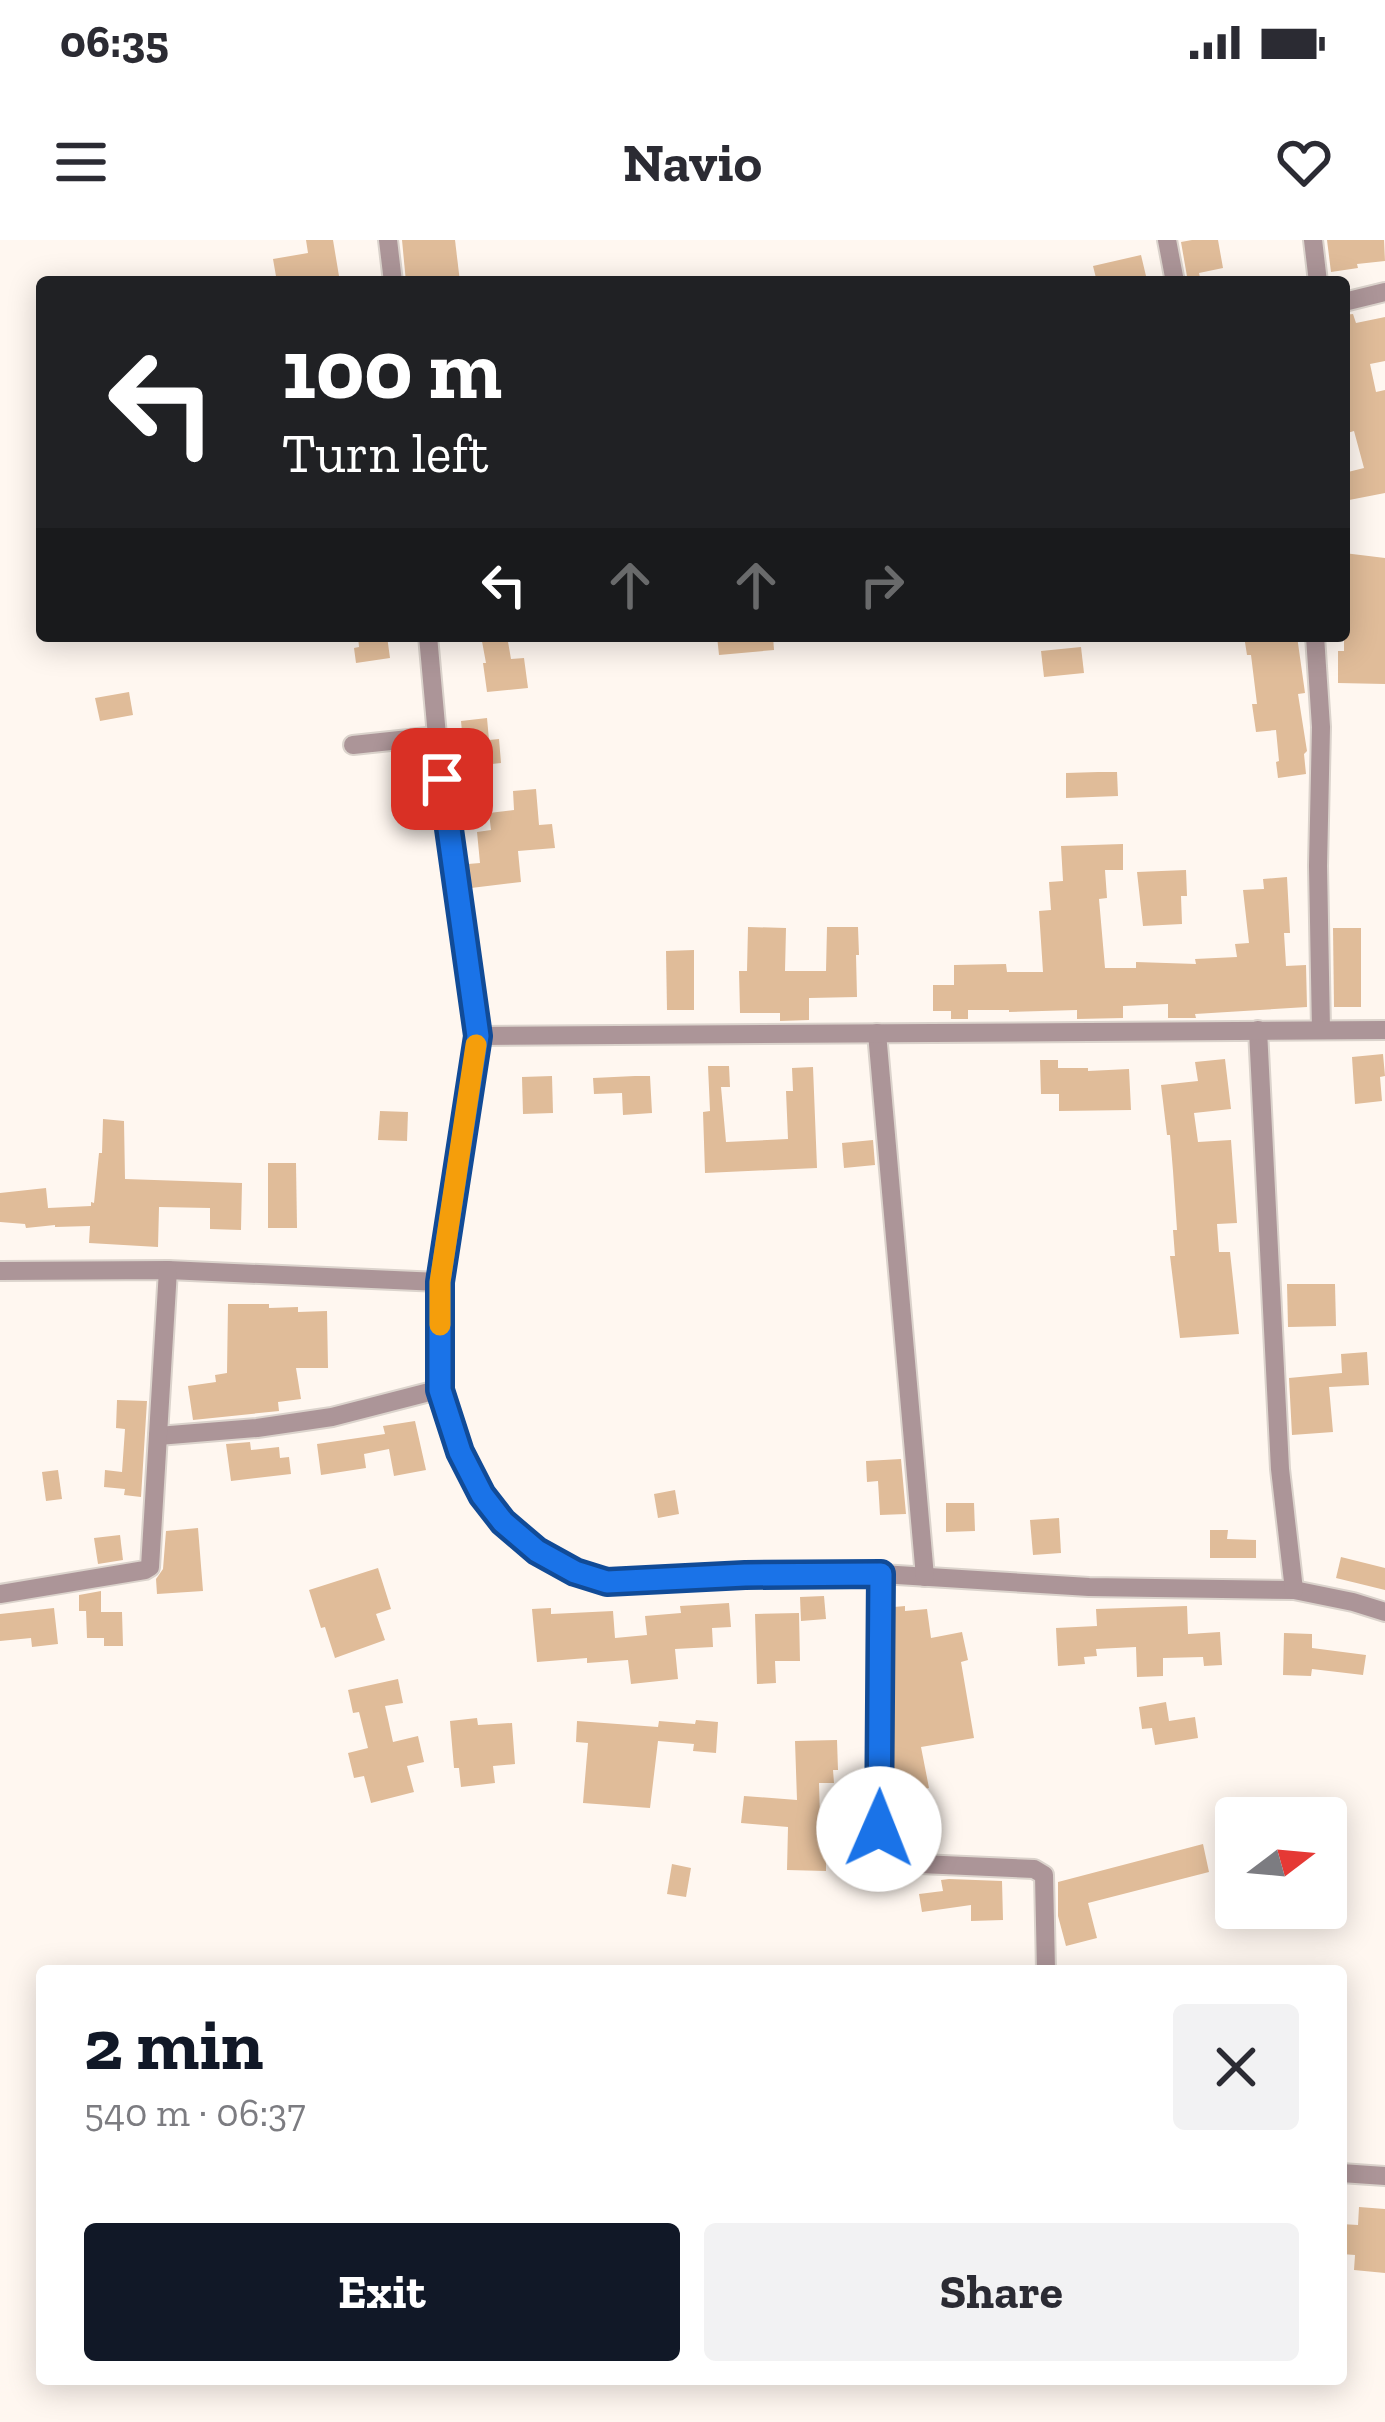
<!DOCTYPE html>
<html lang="en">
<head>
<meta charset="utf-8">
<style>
	body { margin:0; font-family:"Zilla Slab",serif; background:#f2f2f3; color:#2b2b33; height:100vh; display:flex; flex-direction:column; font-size:45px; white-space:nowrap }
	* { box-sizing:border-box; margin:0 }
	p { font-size:39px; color:#7c7c81 }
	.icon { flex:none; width:66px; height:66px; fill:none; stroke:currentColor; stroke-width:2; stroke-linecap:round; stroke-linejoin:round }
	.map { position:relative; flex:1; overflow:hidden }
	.drawer { position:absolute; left:36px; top:1725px; width:1311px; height:420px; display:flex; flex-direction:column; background:#fff; border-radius:12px; box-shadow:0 6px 30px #0003 }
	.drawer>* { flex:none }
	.guide { position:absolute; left:36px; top:36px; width:1314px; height:366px; border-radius:12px; box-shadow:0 6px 30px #0003; background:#202124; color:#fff; overflow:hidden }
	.needle { width:78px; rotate:74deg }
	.fabs { position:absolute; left:1215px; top:1557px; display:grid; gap:24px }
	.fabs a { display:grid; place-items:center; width:132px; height:132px; border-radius:12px; background:#fff; box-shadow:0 6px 30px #0003; font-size:60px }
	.pin { position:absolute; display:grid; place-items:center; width:102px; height:102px; color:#fff; margin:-51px; border-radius:24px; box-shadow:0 6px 18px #0006 }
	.me { position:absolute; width:132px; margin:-66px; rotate:1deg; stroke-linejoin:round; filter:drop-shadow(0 0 9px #0008) }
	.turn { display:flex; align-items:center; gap:42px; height:252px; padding:0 48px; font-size:54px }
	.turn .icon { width:156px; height:156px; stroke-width:2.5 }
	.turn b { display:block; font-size:84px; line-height:102px }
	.lanes { display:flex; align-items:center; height:114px; padding:0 48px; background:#0003; justify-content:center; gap:60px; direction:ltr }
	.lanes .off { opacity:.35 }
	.round { display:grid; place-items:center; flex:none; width:126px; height:126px; border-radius:12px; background:#f2f2f3 }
	.overview { display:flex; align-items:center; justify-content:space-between; height:204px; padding:0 48px }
	h1 { font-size:72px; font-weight:800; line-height:90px; color:#111827 }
	.action { display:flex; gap:24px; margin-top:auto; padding:24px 48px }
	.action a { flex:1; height:138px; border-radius:12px; background:#111827; color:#fff; font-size:48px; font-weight:800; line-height:138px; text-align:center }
	.action a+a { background:#f2f2f3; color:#2b2b33 }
	.status { display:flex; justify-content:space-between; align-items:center; height:84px; padding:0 60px; background:#fff; direction:ltr }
	.status svg { height:33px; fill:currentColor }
	header { display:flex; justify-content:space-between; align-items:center; height:156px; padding:0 48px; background:#fff; font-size:54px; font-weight:800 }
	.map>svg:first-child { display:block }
	.building { fill:#e0bc99 }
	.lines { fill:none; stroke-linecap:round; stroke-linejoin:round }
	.minor-casing { stroke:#dbd3cc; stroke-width:22 }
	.minor { stroke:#ac9598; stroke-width:18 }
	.route-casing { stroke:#114b97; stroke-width:30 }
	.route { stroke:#1a73e8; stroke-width:21 }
	.slow { stroke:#f59e0b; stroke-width:21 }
</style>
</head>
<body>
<div class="status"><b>06:35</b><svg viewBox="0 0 49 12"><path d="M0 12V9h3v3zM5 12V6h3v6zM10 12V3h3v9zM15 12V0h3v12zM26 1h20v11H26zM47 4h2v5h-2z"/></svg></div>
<header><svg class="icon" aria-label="menu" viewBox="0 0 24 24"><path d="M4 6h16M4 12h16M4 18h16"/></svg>Navio<svg class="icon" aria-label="heart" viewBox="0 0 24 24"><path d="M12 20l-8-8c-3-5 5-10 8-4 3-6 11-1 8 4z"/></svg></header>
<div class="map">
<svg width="1385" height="2182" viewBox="0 0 1385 2182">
	<rect width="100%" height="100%" fill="#fff7f0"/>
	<!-- building -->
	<g class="building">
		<path d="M306 0H333L340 42H307L306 37 277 42 273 19 308 13Z"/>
		<path d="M402 0H455L460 42H406Z"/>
		<path d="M1192 0H1218L1223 28 1199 33 1201 42H1188L1181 2Z"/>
		<path d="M1327 0H1384L1385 21 1357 24 1358 28 1331 32Z"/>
		<path d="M1141 15 1146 36 1136 39 1137 42H1097L1093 26Z"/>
		<path d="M1353 74 1356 83 1385 77V121L1370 124 1376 152 1385 150V253L1344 261V233L1364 228 1354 191 1344 194V75Z"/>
		<path d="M1344 313 1385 318V444L1338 443V411H1344Z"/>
		<path d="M358 396H387L390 418 356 423 354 408 359 407Z"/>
		<path d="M481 396H507L511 419 524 418 528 448 487 452 483 423H486Z"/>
		<path d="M717 396H773L774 410 719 415Z"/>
		<path d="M1244 396H1297L1305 453 1298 454 1307 511 1304 514 1306 534 1278 538 1276 522 1279 521 1276 490 1256 492 1252 464H1257L1251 415H1247Z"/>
		<path d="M1081 407 1084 433 1044 437 1041 411Z"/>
		<path d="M129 452 133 475 100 481 95 458Z"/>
		<path d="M487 478 489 500 499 499 501 523 455 528 452 504 463 503 461 481Z"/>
		<path d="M1098 532H1117L1118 556 1066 558V533Z"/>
		<path d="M536 549 539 585 552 584 555 608 518 611 521 642 471 648 468 624 480 623 477 592 491 590 489 573 514 570 513 551Z"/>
		<path d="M1123 604V630H1105L1107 658 1099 659 1105 728H1136V722L1196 724 1195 719 1237 717 1235 704 1249 703 1243 650 1264 649 1263 639 1287 637 1290 693H1284L1286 726 1306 725 1307 767 1195 774 1196 778H1168V764L1123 766V778L1077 779V770L1009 772V770H968V779H951V771H933V745H954V725L1006 724 1007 732H1043L1039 671 1051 670 1049 642 1063 641 1061 606Z"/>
		<path d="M1186 630 1187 656H1181L1182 684 1143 686 1137 632Z"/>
		<path d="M748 687 786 688 785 731H826L827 687H858L859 715H856L857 757 809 758V780L780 781V773H740L739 731H747Z"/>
		<path d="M1333 688H1361V767H1334Z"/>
		<path d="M694 710V770H667L666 711Z"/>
		<path d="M1383 814 1385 836 1380 837 1382 861 1355 864 1352 817Z"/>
		<path d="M1225 819 1231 869 1194 873 1198 902 1231 900 1237 983 1217 984 1219 1012H1230L1239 1094 1180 1098 1170 1016H1175L1173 990H1177L1173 931 1170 895H1167L1161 845 1198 841 1195 822Z"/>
		<path d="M1040 820H1058V828H1088V831L1129 829 1131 870 1059 871V854H1041Z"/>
		<path d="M708 826H729L730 847H721L726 902 788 899 786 851H793L792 828 813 827 817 928 705 933 703 872 710 871Z"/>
		<path d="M552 836 553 873 523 874 522 837Z"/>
		<path d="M635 836H650L652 873 623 875 622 853 594 854 593 838Z"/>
		<path d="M380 871 408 872 407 901 378 900Z"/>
		<path d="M103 879 124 881 125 939 242 943 241 990 210 989V968L159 967 158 1007 89 1003 90 986 55 987V985L26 988 25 984 0 982V953L46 948 48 968 91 966V962L94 963 99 913H102Z"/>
		<path d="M873 900 875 925 844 928 842 903Z"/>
		<path d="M268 923H296L297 988H268Z"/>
		<path d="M1287 1044H1335L1336 1086 1288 1087Z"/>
		<path d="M228 1064H269V1068L298 1067V1072L327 1071 328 1128H296L301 1159 278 1162 279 1171 193 1180 188 1146 216 1142 215 1135 227 1133Z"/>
		<path d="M1367 1112 1369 1145 1329 1147 1333 1192 1292 1195 1289 1138 1342 1133 1341 1114Z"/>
		<path d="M117 1160 147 1161 141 1257 124 1255 125 1249 104 1247 105 1230 122 1232 125 1189 116 1188Z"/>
		<path d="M415 1181 426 1230 394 1236 389 1209 364 1214 366 1228 321 1235 317 1204 385 1194 383 1186Z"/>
		<path d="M250 1202 251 1210 279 1207 280 1218 289 1217 291 1234 231 1241 226 1204Z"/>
		<path d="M901 1219 906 1274 880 1275 878 1241 867 1242 866 1221Z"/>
		<path d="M58 1230 62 1259 46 1261 42 1232Z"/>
		<path d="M675 1250 679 1274 658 1278 654 1254Z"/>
		<path d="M946 1263H974L975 1291 946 1292Z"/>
		<path d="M1059 1278 1061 1313 1033 1315 1030 1280Z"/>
		<path d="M198 1288 203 1351 157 1354 156 1339 163 1329 166 1291Z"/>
		<path d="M1210 1290H1228L1227 1299 1256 1300V1318H1210Z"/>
		<path d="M120 1295 123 1320 98 1324 94 1298Z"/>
		<path d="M1341 1317 1385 1328V1350L1336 1338Z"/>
		<path d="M378 1328 391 1369 376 1374 385 1400 335 1418 325 1387 321 1388 309 1350Z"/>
		<path d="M101 1351V1372H122L123 1406H104V1398H87L86 1371H79V1355Z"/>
		<path d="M824 1356 826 1379 801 1381 800 1357Z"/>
		<path d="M729 1363 731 1387 712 1388 713 1407 675 1409 678 1439 631 1444 628 1420 587 1423V1418L537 1422 532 1369 551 1368V1374L613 1371 615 1398 647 1395 645 1376 681 1373 680 1366Z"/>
		<path d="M905 1366V1371L927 1369 931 1398 962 1392 968 1420 961 1422 974 1498 921 1507 929 1548 917 1551 926 1592 894 1598V1367Z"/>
		<path d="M1187 1366 1188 1394 1220 1392 1222 1425 1204 1426 1203 1417 1163 1418V1436L1137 1437 1136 1407 1096 1409 1097 1416 1084 1417 1085 1424 1058 1426 1056 1388 1097 1386 1096 1369Z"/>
		<path d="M54 1368 58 1404 32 1407 31 1398 0 1401V1374Z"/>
		<path d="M799 1373 800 1421H775L776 1443 757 1444 755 1374Z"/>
		<path d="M1284 1393 1312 1394V1408L1366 1415 1363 1435 1312 1429 1311 1436 1283 1435Z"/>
		<path d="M398 1439 403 1463 385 1466 393 1502 418 1496 424 1522 407 1526 414 1552 371 1563 364 1536 354 1538 348 1513 368 1508 359 1472 353 1473 348 1450Z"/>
		<path d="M1166 1462 1169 1481 1195 1477 1198 1498 1155 1505 1152 1488 1142 1489 1139 1467Z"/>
		<path d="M477 1478 478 1485 512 1483 515 1524 493 1526 495 1543 461 1547 459 1528H454L450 1481Z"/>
		<path d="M696 1480 718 1482 716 1513 693 1511 694 1504 658 1501 650 1568 583 1563 588 1503 576 1502 577 1481 658 1487 659 1481 695 1484Z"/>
		<path d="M837 1500 838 1530H833L834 1543H819L820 1580 833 1581 832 1606H826V1631L787 1630 788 1587 741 1583 744 1556 797 1560 795 1501Z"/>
		<path d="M1203 1604 1209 1632 1088 1663 1097 1698 1066 1706 1058 1676V1642Z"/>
		<path d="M672 1624 691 1628 686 1657 667 1654Z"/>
		<path d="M949 1639 1002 1641 1003 1680 971 1681V1665L922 1672 919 1654 943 1651 941 1640Z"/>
		<path d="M1359 1967 1385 1969V2033L1354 2030 1355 2015 1341 2014V1984L1358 1985Z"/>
	</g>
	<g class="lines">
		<!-- minor casing -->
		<g class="minor-casing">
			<g id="minor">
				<path d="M388 0 393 42"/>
				<path d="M1167 0 1175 42"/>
				<path d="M1313 0 1318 42"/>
				<path d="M1344 62 1385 52"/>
				<path d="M428 396 437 496 478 796 439 1042 441 1149 460 1212 482 1255 503 1282 537 1311 575 1332 607 1342 745 1335 881 1334 1089 1347 1294 1350 1353 1362 1385 1372"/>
				<path d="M1315 396 1321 487 1318 626 1321 790"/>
				<path d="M353 505 437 496"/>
				<path d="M1258 790 1280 1229 1294 1350"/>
				<path d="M877 793 925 1337"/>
				<path d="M478 796 1385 790"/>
				<path d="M0 1031 168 1030 439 1042"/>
				<path d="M158 1196 257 1188 332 1177 441 1149"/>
				<path d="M881 1334 880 1607 885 1619 897 1623 1034 1629 1044 1635 1046 1731"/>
				<path d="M0 1354 145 1330 150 1327 168 1030"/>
				<path d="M1341 1933 1385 1936"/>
			</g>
		</g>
		<!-- minor -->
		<use href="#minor" class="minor"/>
	</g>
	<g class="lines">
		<!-- route casing -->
		<g class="route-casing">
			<path id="route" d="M442 539 478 796 440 1042V1150L460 1212 482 1255 503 1282 537 1311 575 1332 607 1342 745 1335 881 1334 879 1589"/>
		</g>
		<!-- route -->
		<use href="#route" class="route"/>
		<!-- slow -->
		<path class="slow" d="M440 1085V1042L476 805"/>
	</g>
</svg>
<div class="fabs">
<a><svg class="needle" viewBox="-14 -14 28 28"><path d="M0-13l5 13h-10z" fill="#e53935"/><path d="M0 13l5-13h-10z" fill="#7c7c81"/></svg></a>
</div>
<div class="pin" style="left:442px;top:539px;background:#d93025"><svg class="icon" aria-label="arrive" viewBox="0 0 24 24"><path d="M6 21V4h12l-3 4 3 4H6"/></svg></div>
<svg class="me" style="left:879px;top:1589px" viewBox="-20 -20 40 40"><circle r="19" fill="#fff"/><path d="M0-13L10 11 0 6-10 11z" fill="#1a73e8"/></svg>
<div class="guide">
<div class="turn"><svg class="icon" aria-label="left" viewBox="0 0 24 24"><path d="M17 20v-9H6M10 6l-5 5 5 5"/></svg><div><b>100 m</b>Turn left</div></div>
<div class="lanes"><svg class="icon" aria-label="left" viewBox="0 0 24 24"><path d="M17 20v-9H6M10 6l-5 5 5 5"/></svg><svg class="icon off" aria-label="ahead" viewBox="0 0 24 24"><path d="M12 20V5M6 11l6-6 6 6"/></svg><svg class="icon off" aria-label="ahead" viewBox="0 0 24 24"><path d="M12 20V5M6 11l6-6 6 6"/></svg><svg class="icon off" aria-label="right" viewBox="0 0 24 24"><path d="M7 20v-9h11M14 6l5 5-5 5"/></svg></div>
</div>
<section class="drawer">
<div class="overview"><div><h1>2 min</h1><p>540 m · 06:37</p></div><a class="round"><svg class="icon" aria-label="close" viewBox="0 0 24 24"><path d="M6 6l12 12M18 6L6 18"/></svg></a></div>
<div class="action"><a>Exit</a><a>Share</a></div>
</section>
</div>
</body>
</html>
